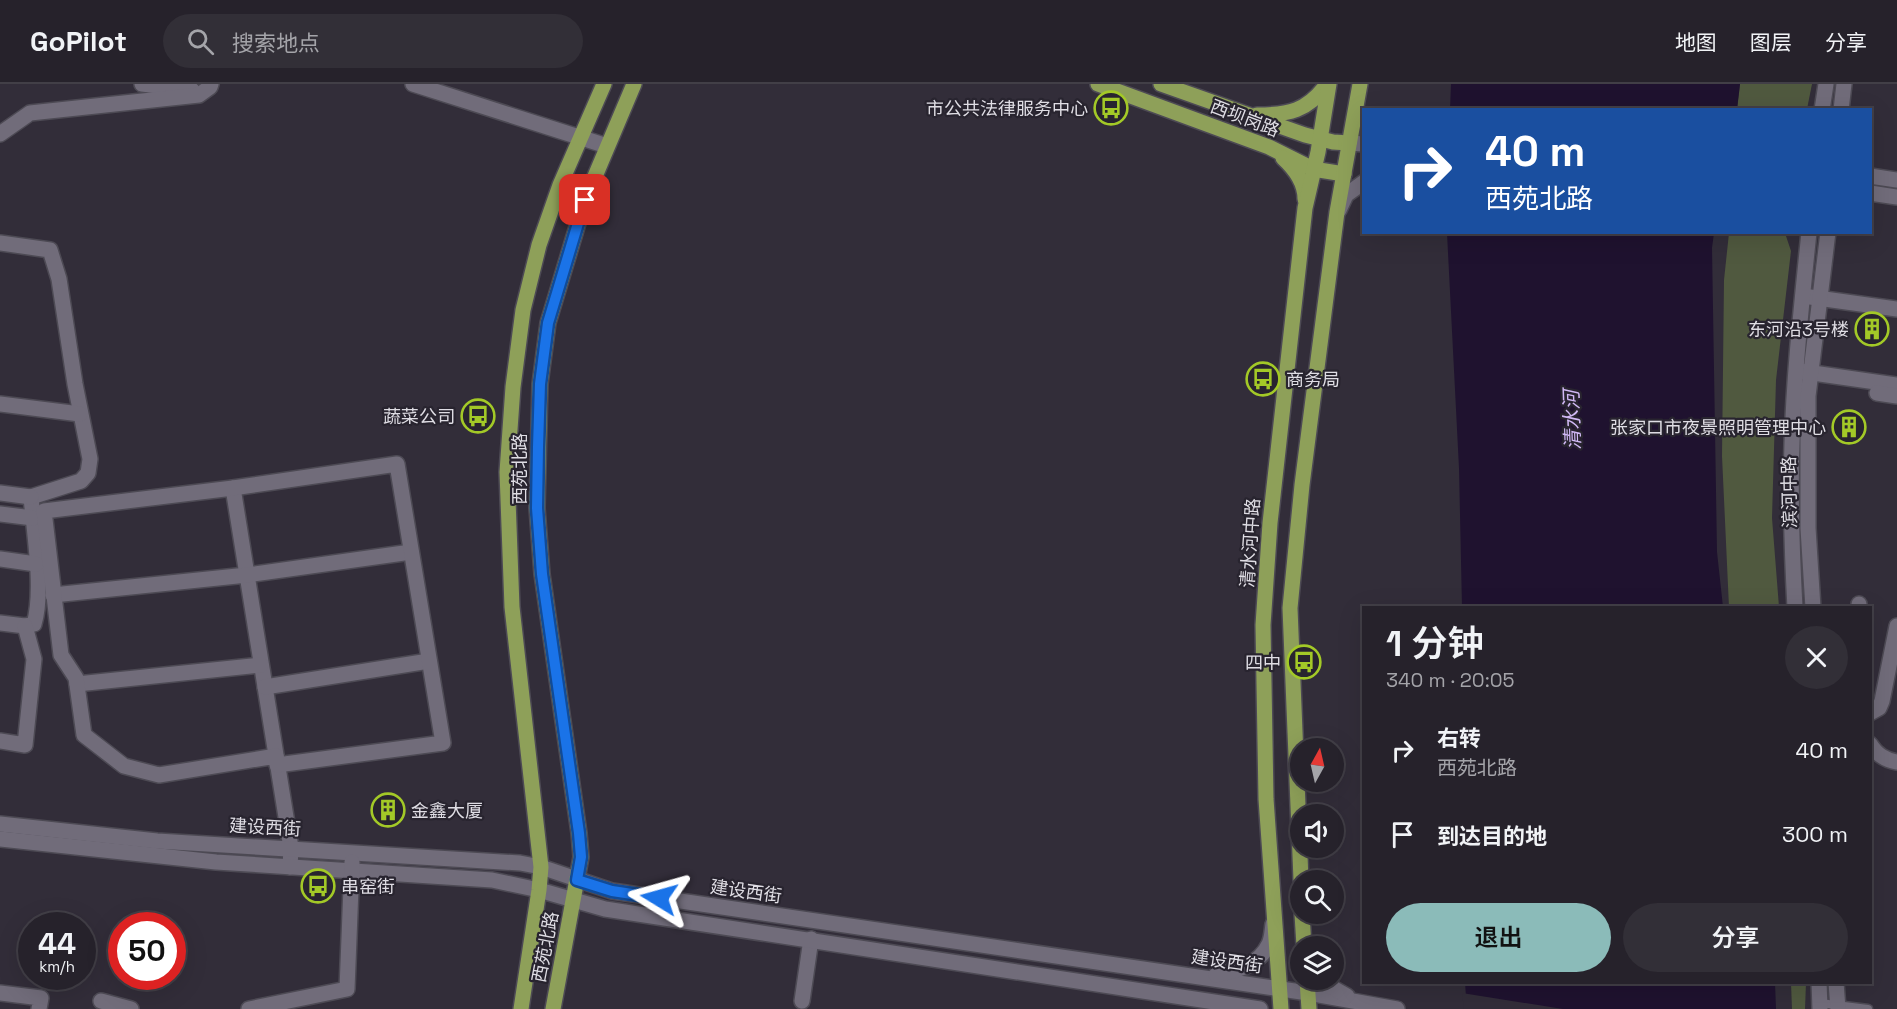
<!DOCTYPE html>
<html lang="zh">
<head>
<meta charset="utf-8">
<style>
	body { margin:0; font-family:"Space Grotesk","Noto Sans SC",sans-serif; background:#322f37; color:#f1f3f6; height:100vh; display:flex; flex-direction:column; font-size:22px; white-space:nowrap }
	* { box-sizing:border-box; margin:0 }
	p { font-size:20px; color:#a4a4a9 }
	.icon { flex:none; width:33px; height:33px; fill:none; stroke:currentColor; stroke-width:2; stroke-linecap:round; stroke-linejoin:round }
	.map { position:relative; flex:1; overflow:hidden }
	.details { position:absolute; left:1362px; top:522px; width:510px; height:378px; display:flex; flex-direction:column; background:#26222b; border-radius:0px; box-shadow:0 6px 24px #0002,0 0 0 2px #423f47 }
	.details>* { flex:none }
	.top-card { position:absolute; left:1362px; top:24px; width:510px; height:126px; border-radius:0px; box-shadow:0 6px 24px #0002,0 0 0 2px #423f47; background:#1a4fa0; color:#fff; overflow:hidden }
	.needle { width:39px; rotate:8deg }
	.buttons { position:absolute; left:1290px; top:654px; display:grid; gap:12px }
	.buttons a { display:grid; place-items:center; width:54px; height:54px; border-radius:50%; background:#26222b; box-shadow:0 6px 24px #0002,0 0 0 2px #423f47; font-size:30px }
	.speed { position:absolute; left:18px; top:828px; display:flex; gap:12px; font-size:30px; font-weight:700; text-align:center }
	.speed>* { display:grid; place-content:center; width:78px; height:78px; border-radius:50%; background:#26222b; box-shadow:0 6px 24px #0002,0 0 0 2px #423f47; line-height:1 }
	.speed small { font-size:15px; font-weight:400 }
	.speed .limit { border:9px solid #d22; background:#fff; color:#111 }
	.pin { position:absolute; display:grid; place-items:center; width:51px; height:51px; color:#fff; margin:-26px; border-radius:12px; box-shadow:0 3px 9px #0006 }
	.me { position:absolute; width:66px; margin:-33px; rotate:278deg; stroke-linejoin:round; filter:drop-shadow(0 0 4px #0008) }
	.turn { display:flex; align-items:center; gap:21px; height:126px; padding:0 24px; font-size:27px }
	.turn .icon { width:78px; height:78px; stroke-width:2.5 }
	.turn b { display:block; font-size:42px; line-height:51px }
	.round { display:grid; place-items:center; flex:none; width:63px; height:63px; border-radius:32px; background:#322f37 }
	.head { display:flex; align-items:center; justify-content:space-between; height:102px; padding:0 24px }
	h1 { font-size:36px; font-weight:600; line-height:45px }
	.button { display:flex; gap:12px; margin-top:auto; padding:12px 24px }
	.button a { flex:1; height:69px; border-radius:36px; background:#8bbbb9; color:#111; font-size:24px; font-weight:600; line-height:69px; text-align:center }
	.button a+a { background:#322f37; color:#f1f3f6 }
	ul { padding:0; list-style:none }
	li { display:flex; align-items:center; gap:18px; height:84px; padding:0 24px }
	li div { flex:1 }
	li b { display:block; font-size:22px }
	li em { font-style:normal }
	header { display:flex; align-items:center; gap:36px; box-sizing:border-box; height:84px; padding:0 30px; background:#26222b; border-bottom:2px solid #423f47 }
	header strong { font-size:28px }
	nav { display:flex; gap:33px; margin-inline-start:auto; font-size:21px }
	.search { width:420px; height:54px; background:#322f37; display:flex; align-items:center; gap:15px; box-sizing:border-box; padding:0 21px; border-radius:33px; color:#a4a4a9; font-size:22px }
	.map>svg:first-child { display:block }
	.green { fill:#50593f }
	.water { fill:#1f122f }
	.pier { fill:#322d39 }
	.lines { fill:none; stroke-linecap:round; stroke-linejoin:round }
	.lane-casing { stroke:#4d4a54; stroke-width:11 }
	.street-casing { stroke:#4d4a54; stroke-width:18 }
	.secondary-casing { stroke:#4d4a54; stroke-width:18 }
	.primary-casing { stroke:#4d4a54; stroke-width:18 }
	.lane { stroke:#716c7a; stroke-width:8 }
	.street { stroke:#716c7a; stroke-width:15 }
	.secondary { stroke:#716c7a; stroke-width:15 }
	.primary { stroke:#8ea059; stroke-width:15 }
	.route-casing { stroke:#114b97; stroke-width:15 }
	.route { stroke:#1a73e8; stroke-width:10 }
	.labels { text-anchor:middle; dominant-baseline:central; stroke-width:4.5; stroke-linejoin:round; paint-order:stroke }
	.poi-label { font-size:18px; fill:#dfdde4; stroke:#28242f; text-anchor:end }
	.street-label { font-size:18px; fill:#dfdde4; stroke:#28242f }
	.water-label { font-size:20px; font-style:italic; fill:#d1b9f5; stroke:#28242f }
</style>
</head>
<body>
<header>
<strong>GoPilot</strong>
<div class="search"><svg class="icon" aria-label="search" viewBox="0 0 24 24"><circle cx="10" cy="10" r="6"/><path d="M15 15l6 6"/></svg>搜索地点</div>
<nav><a>地图</a><a>图层</a><a>分享</a></nav>
</header>
<div class="map">
<svg width="1897" height="925" viewBox="0 0 1897 925">
	<rect width="100%" height="100%" fill="#322d39"/>
	<!-- green -->
	<g class="green">
		<path d="M1740 0H1812L1807 25 1737 26Z"/>
		<path d="M1729 149H1785L1791 167 1776 296 1772 434 1779 523H1729L1722 372 1724 196Z"/>
		<path d="M1791 899H1806L1805 925H1792Z"/>
	</g>
	<!-- water -->
	<g class="water">
		<path d="M1451 0H1740L1737 25 1450 26Z"/>
		<path d="M1447 149H1714L1712 164 1717 468 1723 523H1462L1459 384Z"/>
		<path d="M1465 899H1775L1776 925H1467Z"/>
	</g>
	<!-- pier -->
	<path class="pier" d="M1462 909 1563 925H1464Z"/>
	<g class="lines">
		<!-- lane casing -->
		<g class="lane-casing">
			<path id="lane" d="M1820 919 1868 925"/>
		</g>
		<!-- street casing -->
		<g class="street-casing">
			<g id="street">
				<path d="M142 0 192 6"/>
				<path d="M413 0 607 62"/>
				<path d="M0 50 30 29 199 11 210 3 211 0"/>
				<path d="M0 159 50 166 59 195 75 300 90 375 88 389 81 397 31 413C34 448 44 507 34 540L25 542 0 539"/>
				<path d="M1803 212 1897 225"/>
				<path d="M1799 287 1897 301"/>
				<path d="M1877 309 1897 312"/>
				<path d="M0 320 80 330"/>
				<path d="M233 404 291 764 290 783"/>
				<path d="M0 409 31 413"/>
				<path d="M0 430 33 434"/>
				<path d="M0 475 36 480"/>
				<path d="M53 511 247 491 411 468"/>
				<path d="M1859 520V524"/>
				<path d="M77 600 261 581"/>
				<path d="M265 603 429 577"/>
				<path d="M1870 629 1879 624 1882 617 1897 542"/>
				<path d="M0 657 25 661 34 575 25 542"/>
				<path d="M1870 660C1877 671 1885 676 1897 678"/>
				<path d="M276 672 159 691 124 682 84 651 76 594 61 571 44 427 233 404 397 380 443 659 277 681"/>
				<path d="M0 909 41 914 39 925"/>
				<path d="M802 917 811 855"/>
			</g>
		</g>
		<!-- secondary casing -->
		<g class="secondary-casing">
			<g id="secondary">
				<path d="M1822 26 1826 0"/>
				<path d="M1841 26 1844 0"/>
				<path d="M1349 59 1364 60"/>
				<path d="M1870 92 1897 96"/>
				<path d="M1870 109 1897 113"/>
				<path d="M1339 126 1346 111 1364 98"/>
				<path d="M1795 524C1792 469 1790 414 1792 359 1794 288 1802 218 1809 148"/>
				<path d="M1813 524 1808 444V312L1828 148"/>
				<path d="M0 740 157 757 520 779 541 783 612 807 1308 909 1397 925"/>
				<path d="M0 755 216 778 492 796 539 806 605 825 1260 925"/>
				<path d="M1216 891C1237 887 1259 881 1269 860 1272 854 1272 846 1273 840"/>
				<path d="M1323 896 1326 900 1347 912"/>
				<path d="M1819 898 1820 925"/>
				<path d="M1836 898 1838 925"/>
				<path d="M101 917 131 925"/>
				<path d="M249 925 347 905 352 778"/>
			</g>
		</g>
		<!-- primary casing -->
		<g class="primary-casing">
			<g id="primary">
				<path d="M1098 0 1269 63 1313 85 1344 90"/>
				<path d="M1161 0 1305 51 1333 58 1349 59"/>
				<path d="M1257 31C1288 31 1308 27 1327 0"/>
				<path d="M1283 74C1295 85 1305 98 1305 115"/>
				<path d="M1301 796 1290 524 1302 401 1337 128 1360 0"/>
				<path d="M1302 830 1304 862"/>
				<path d="M1307 896 1309 925"/>
				<path d="M521 925 539 806 541 783 512 523 507 388 513 303 523 226 539 161 560 101 604 0"/>
				<path d="M553 925 581 773 579 749 542 490 537 424 540 300 548 239 585 116 634 0"/>
				<path d="M1281 925 1266 715 1263 541 1270 439 1305 124 1318 68 1329 0"/>
			</g>
		</g>
		<!-- lane -->
		<use href="#lane" class="lane"/>
		<!-- street -->
		<use href="#street" class="street"/>
		<!-- secondary -->
		<use href="#secondary" class="secondary"/>
		<!-- primary -->
		<use href="#primary" class="primary"/>
	</g>
	<g class="lines">
		<!-- route casing -->
		<g class="route-casing">
			<path id="route" d="M585 116 548 239 540 300 538 363 537 424 542 490 579 749 581 773 577 796 612 807 659 814"/>
		</g>
		<!-- route -->
		<use href="#route" class="route"/>
	</g>
	<!-- icons -->
	<defs>
		<g id="bus-ring" transform="scale(1.725)"><circle r="9.5" fill="#28242f" stroke="#a3c927" stroke-width="1.5"/><path d="M-5-6H5V4H4V6H2V4H-2V6H-4V4H-5ZM-3.5-4V0h7V-4ZM-3.5 1.2v1.5H-2V1.2ZM2 1.2v1.5H3.5V1.2Z" fill="#a3c927"/></g>
		<g id="building-ring" transform="scale(1.725)"><circle r="9.5" fill="#28242f" stroke="#a3c927" stroke-width="1.5"/><path d="M-4-6H4V6H1V3H-1V6H-4ZM-2.5-4.3h1.7v1.8h-1.7ZM.8-4.3h1.7v1.8H.8ZM-2.5-1h1.7V.8h-1.7ZM.8-1h1.7V.8H.8Z" fill="#a3c927"/></g>
	</defs>
	<g fill-rule="evenodd">
		<use href="#bus-ring" x="1111" y="24"/>
		<use href="#building-ring" x="1872" y="245"/>
		<use href="#bus-ring" x="1263" y="295"/>
		<use href="#bus-ring" x="478" y="332"/>
		<use href="#building-ring" x="1849" y="343"/>
		<use href="#bus-ring" x="1304" y="578"/>
		<use href="#building-ring" x="388" y="726"/>
		<use href="#bus-ring" x="318" y="802"/>
	</g>
	<g class="labels">
		<!-- poi labels -->
		<g class="poi-label">
			<text x="1088" y="24">市公共法律服务中心</text>
			<text x="1849" y="245">东河沿3号楼</text>
			<text x="1286" y="295" text-anchor="start">商务局</text>
			<text x="455" y="332">蔬菜公司</text>
			<text x="1826" y="343">张家口市夜景照明管理中心</text>
			<text x="1281" y="578">四中</text>
			<text x="411" y="726" text-anchor="start">金鑫大厦</text>
			<text x="341" y="802" text-anchor="start">串窑街</text>
		</g>
		<!-- street labels -->
		<g class="street-label">
			<text transform="translate(1245 34) rotate(21)">西坝岗路</text>
			<text transform="translate(519 385) rotate(-90)">西苑北路</text>
			<text transform="translate(1789 408) rotate(-91)">滨河中路</text>
			<text transform="translate(1250 459) rotate(-86)">清水河中路</text>
			<text transform="translate(265 743) rotate(3)">建设西街</text>
			<text transform="translate(746 807) rotate(8)">建设西街</text>
			<text transform="translate(545 863) rotate(-79)">西苑北路</text>
			<text transform="translate(1227 877) rotate(8)">建设西街</text>
		</g>
		<!-- water labels -->
		<g class="water-label">
			<text transform="translate(1572 336) rotate(-92)">清水河</text>
		</g>
	</g>
</svg>
<div class="buttons">
<a><svg class="needle" viewBox="-14 -14 28 28"><path d="M0-13l5 13h-10z" fill="#e53935"/><path d="M0 13l5-13h-10z" fill="#a4a4a9"/></svg></a>
<a><svg class="icon" aria-label="sound" viewBox="0 0 24 24"><path d="M4 9h4l5-4v14l-5-4H4zM17 9q2 3 0 6"/></svg></a>
<a><svg class="icon" aria-label="search" viewBox="0 0 24 24"><circle cx="10" cy="10" r="6"/><path d="M15 15l6 6"/></svg></a>
<a><svg class="icon" aria-label="layers" viewBox="0 0 24 24"><path d="M12 4l9 5-9 5-9-5zM3 14l9 5 9-5"/></svg></a>
</div>
<div class="speed"><div>44<small>km/h</small></div><div class="limit">50</div></div>
<div class="pin" style="left:585px;top:116px;background:#d93025"><svg class="icon" aria-label="arrive" viewBox="0 0 24 24"><path d="M6 21V4h12l-3 4 3 4H6"/></svg></div>
<svg class="me" style="left:659px;top:814px" viewBox="-20 -20 40 40"><path d="M0-17L14 15 0 8-14 15z" fill="#1a73e8" stroke="#fff" stroke-width="4"/></svg>
<div class="top-card">
<div class="turn"><svg class="icon" aria-label="right" viewBox="0 0 24 24"><path d="M7 20v-9h11M14 6l5 5-5 5"/></svg><div><b>40 m</b>西苑北路</div></div>
</div>
<section class="details">
<div class="head"><div><h1>1 分钟</h1><p>340 m · 20:05</p></div><a class="round"><svg class="icon" aria-label="close" viewBox="0 0 24 24"><path d="M6 6l12 12M18 6L6 18"/></svg></a></div>
<ul>
<li><svg class="icon" aria-label="right" viewBox="0 0 24 24"><path d="M7 20v-9h11M14 6l5 5-5 5"/></svg><div><b>右转</b><p>西苑北路</p></div><em>40 m</em></li>
<li><svg class="icon" aria-label="arrive" viewBox="0 0 24 24"><path d="M6 21V4h12l-3 4 3 4H6"/></svg><div><b>到达目的地</b></div><em>300 m</em></li>
</ul>
<div class="button"><a>退出</a><a>分享</a></div>
</section>
</div>
</body>
</html>
